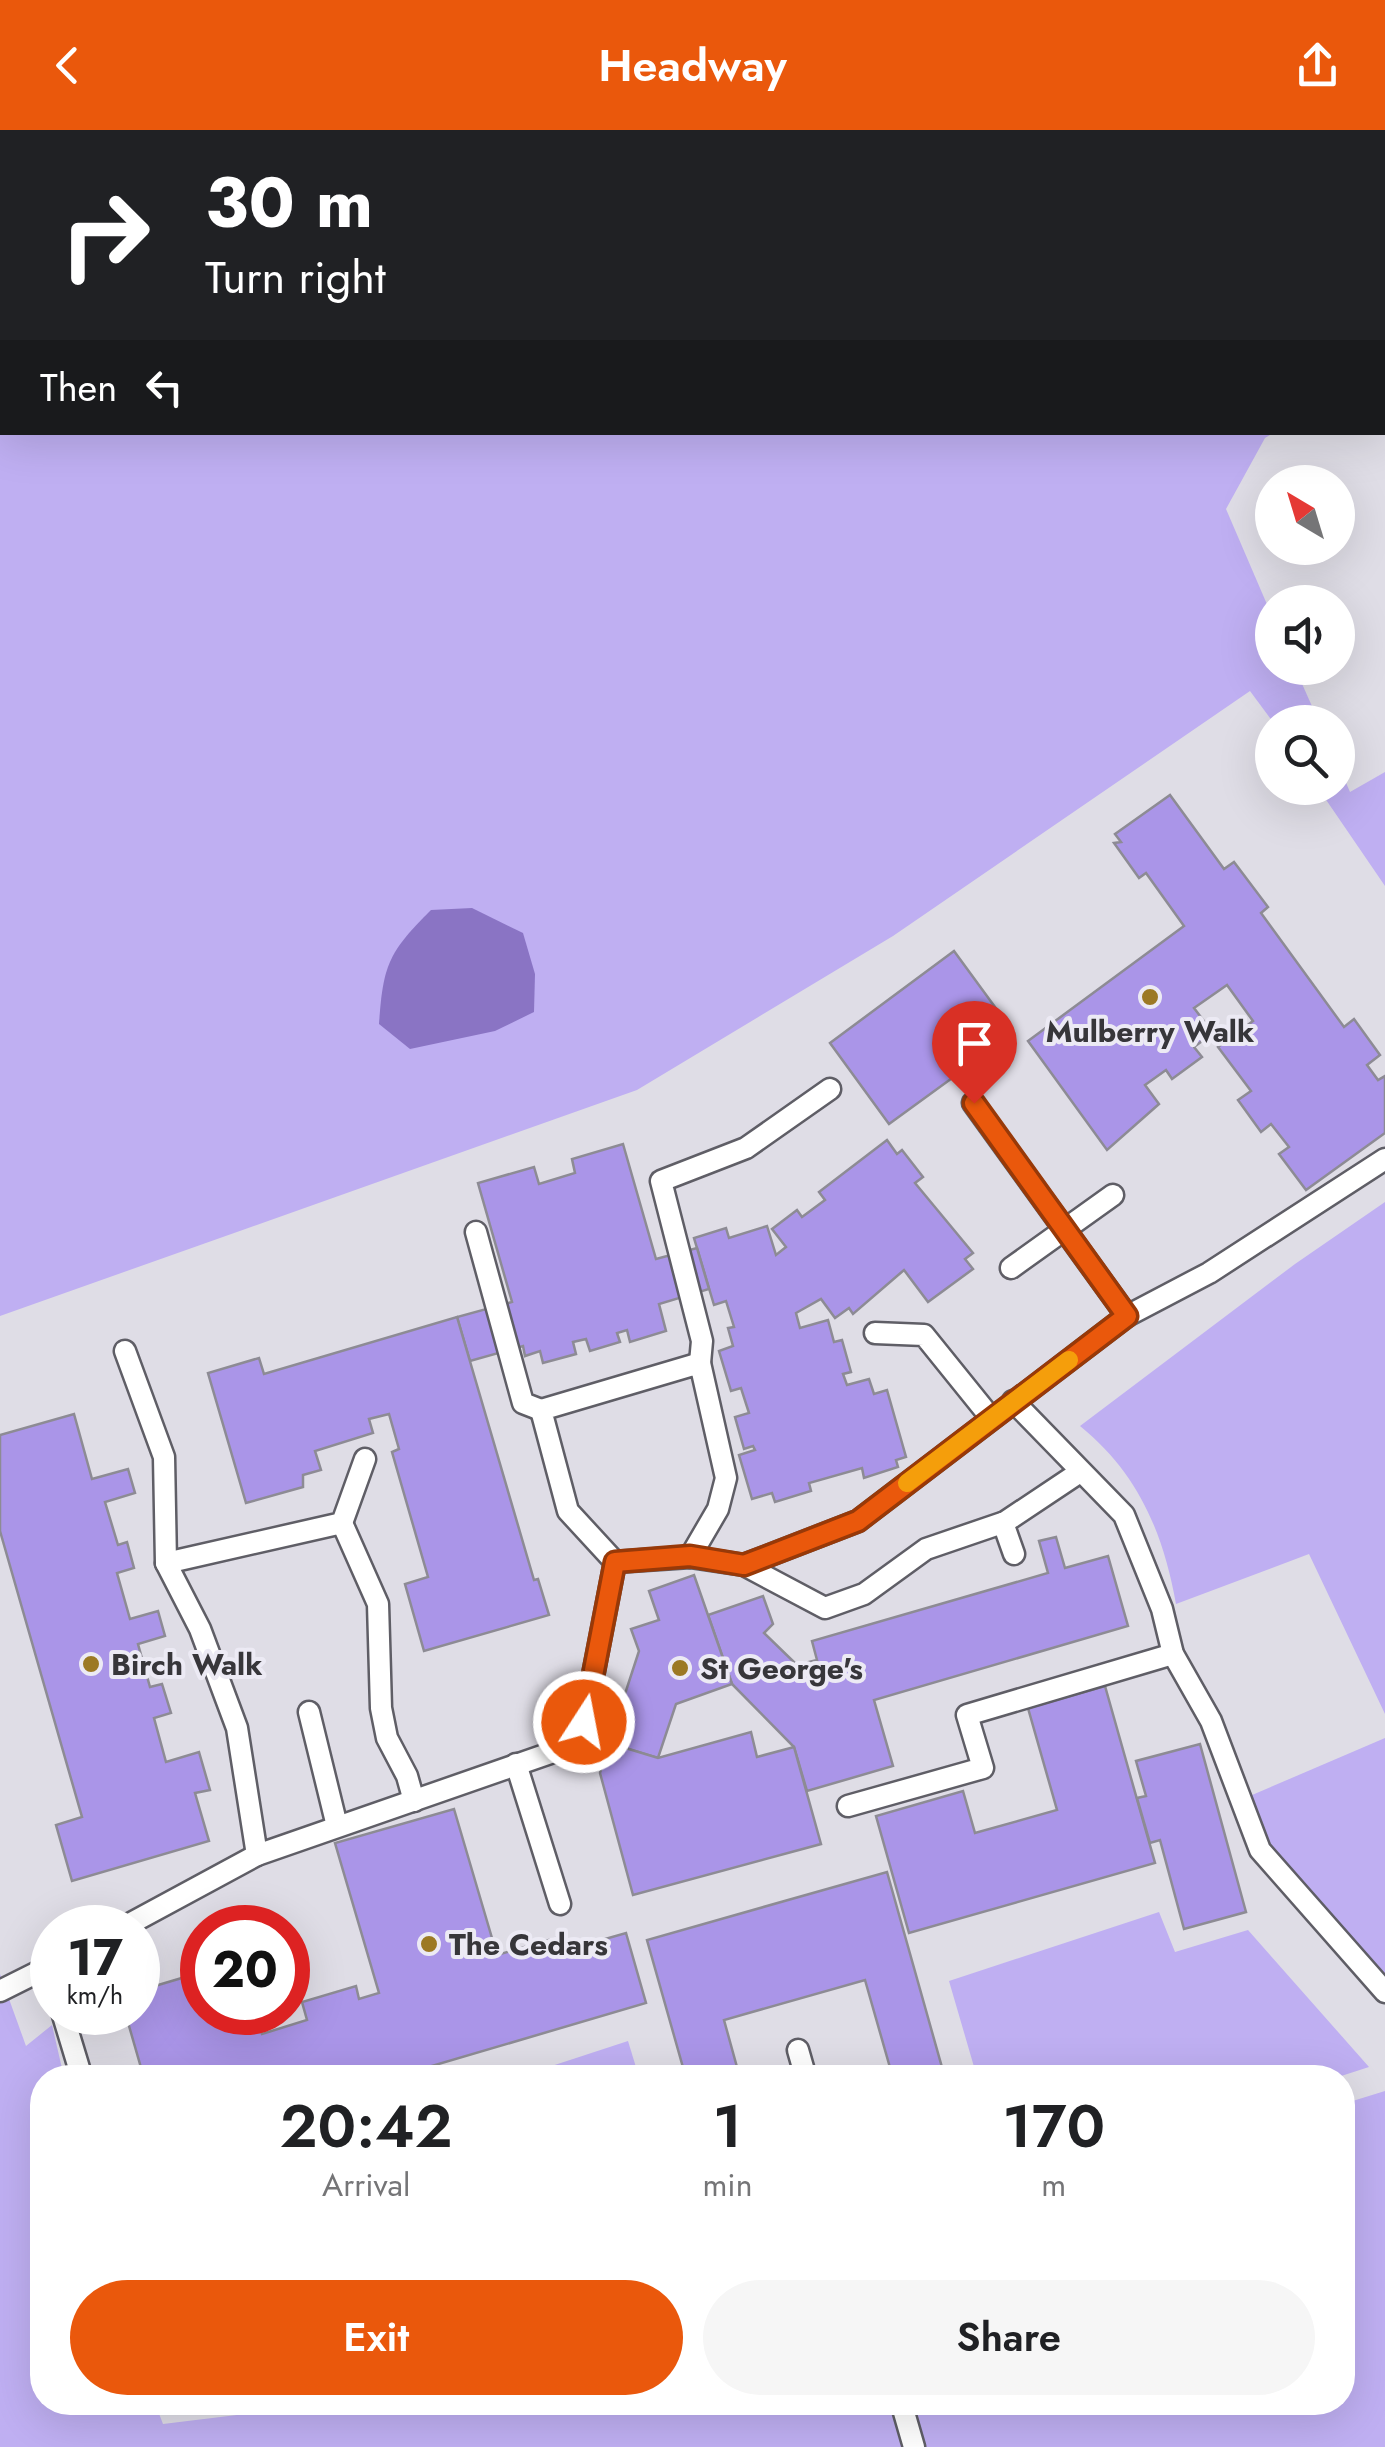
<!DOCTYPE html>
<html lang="en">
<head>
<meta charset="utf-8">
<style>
	body { margin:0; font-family:Jost,sans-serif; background:#f6f6f6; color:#202124; height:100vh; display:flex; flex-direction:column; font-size:38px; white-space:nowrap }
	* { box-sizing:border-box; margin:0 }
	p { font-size:32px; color:#757577 }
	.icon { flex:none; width:55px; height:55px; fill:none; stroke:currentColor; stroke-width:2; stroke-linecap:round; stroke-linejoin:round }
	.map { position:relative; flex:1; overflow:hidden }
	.side { position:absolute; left:30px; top:1935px; width:1325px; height:350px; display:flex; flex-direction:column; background:#fff; border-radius:40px; box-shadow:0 10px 40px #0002 }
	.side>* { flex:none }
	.hud { position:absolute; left:0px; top:0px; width:1385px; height:305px; box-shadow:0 10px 40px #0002; background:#202124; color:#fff; overflow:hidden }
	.needle { width:65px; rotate:322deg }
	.buttons { position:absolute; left:1255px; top:335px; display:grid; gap:20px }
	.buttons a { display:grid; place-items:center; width:100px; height:100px; border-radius:50%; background:#fff; box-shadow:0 10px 40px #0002; font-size:50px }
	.speed { position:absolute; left:30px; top:1775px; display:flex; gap:20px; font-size:50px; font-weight:700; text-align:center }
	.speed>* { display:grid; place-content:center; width:130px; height:130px; border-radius:50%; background:#fff; box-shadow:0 10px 40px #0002; line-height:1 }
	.speed small { font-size:25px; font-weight:400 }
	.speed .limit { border:15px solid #d22; background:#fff; color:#111 }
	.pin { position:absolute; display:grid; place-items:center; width:85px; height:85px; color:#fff; margin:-102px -42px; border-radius:50% 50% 50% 0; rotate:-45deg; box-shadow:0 0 10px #0007 }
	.pin .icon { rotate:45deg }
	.me { position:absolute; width:110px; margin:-55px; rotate:11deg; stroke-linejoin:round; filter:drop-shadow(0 0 8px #0008) }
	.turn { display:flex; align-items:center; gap:35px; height:210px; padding:0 40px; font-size:45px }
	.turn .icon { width:130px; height:130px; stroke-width:2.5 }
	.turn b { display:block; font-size:70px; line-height:85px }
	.then { display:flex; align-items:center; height:95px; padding:0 40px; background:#0003; gap:20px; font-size:38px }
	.eta { display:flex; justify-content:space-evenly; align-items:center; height:170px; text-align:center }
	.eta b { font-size:60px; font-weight:600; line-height:70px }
	.action { display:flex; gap:20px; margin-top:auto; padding:20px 40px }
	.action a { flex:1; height:115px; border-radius:60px; background:#ea580c; color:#fff; font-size:40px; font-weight:600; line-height:115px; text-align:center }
	.action a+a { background:#f6f6f6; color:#202124 }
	header { display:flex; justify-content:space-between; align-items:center; height:130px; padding:0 40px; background:#ea580c; color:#fff; font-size:45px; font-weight:600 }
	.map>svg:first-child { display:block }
	.green { fill:#bfaff2 }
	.water { fill:#8a74c4 }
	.building { fill:#aa95e8; stroke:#8d8b94; stroke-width:2.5 }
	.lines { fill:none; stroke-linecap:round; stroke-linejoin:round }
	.lane-casing { stroke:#5f5e66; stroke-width:25 }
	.secondary-casing { stroke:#5f5e66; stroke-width:58 }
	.lane { stroke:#fff; stroke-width:20 }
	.secondary { stroke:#fff; stroke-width:52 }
	.route-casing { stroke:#983908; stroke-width:25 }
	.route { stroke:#ea580c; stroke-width:18 }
	.slow { stroke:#f59e0b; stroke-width:18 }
	.poi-dot { fill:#9c7924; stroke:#eceaf4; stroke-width:4 }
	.labels { text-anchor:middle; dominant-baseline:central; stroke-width:8; stroke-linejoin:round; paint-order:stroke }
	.poi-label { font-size:30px; font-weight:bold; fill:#37363a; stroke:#eceaf4; text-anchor:start }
</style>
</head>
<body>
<header><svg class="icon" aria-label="back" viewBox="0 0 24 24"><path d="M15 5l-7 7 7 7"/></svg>Headway<svg class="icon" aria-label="share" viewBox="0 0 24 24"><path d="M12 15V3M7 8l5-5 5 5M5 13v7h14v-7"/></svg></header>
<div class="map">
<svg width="1385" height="2317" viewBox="0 0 1385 2317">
	<rect width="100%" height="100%" fill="#dfdde6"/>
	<!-- green -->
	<g class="green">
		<path d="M0 0H1385L1383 228 1382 2H2V302L1273 303 1265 308 1226 379 1272 486V538H1295L1319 592H1273L1250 561 893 806 637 960 0 1186Z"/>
		<path d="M1338 634 1350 662 1385 642V756L1318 658H1338Z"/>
		<path d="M1385 1072V1584L1309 1424 1176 1474C1163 1402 1138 1343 1080 1296L1295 1134Z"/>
		<path d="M1385 1608V1862L1260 1720 1238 1671Z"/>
		<path d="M1159 1782 1175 1822 1248 1800 1369 1937 1335 1948 977 1947 949 1851Z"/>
		<path d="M0 1844 26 1916 52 1895 64 1947 42 1948V2272L155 2273 163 2294 245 2284 282 2272H1342L1343 1974 1385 1961V2317H0Z"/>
		<path d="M628 1911 639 1947H518Z"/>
	</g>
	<!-- water -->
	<path class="water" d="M472 778 523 803 535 844 534 882 495 901 410 919 379 894C383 834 389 822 431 780Z"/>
	<!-- building -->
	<g class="building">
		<path d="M1170 665 1224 739 1234 732 1268 777 1261 783 1344 897 1354 889 1380 925 1367 935 1378 950 1385 946V1003L1306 1060 1279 1024 1289 1017 1271 994 1261 1002 1238 970 1251 961 1218 917 1253 891 1227 855 1194 878 1213 903 1194 917 1202 927 1172 949 1166 940 1145 955 1159 974 1107 1020 1028 911 1184 796 1146 743 1139 748 1114 713 1121 712 1115 704Z"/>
		<path d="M954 821 1014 903 889 994 830 913Z"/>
		<path d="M887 1010 897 1024 902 1020 923 1047 915 1053 973 1123 965 1129 973 1139 928 1172 904 1140 853 1184 849 1178 835 1188 821 1169 796 1183 800 1198 828 1190 834 1212 842 1210 851 1242 843 1244 847 1255 869 1249 874 1264 887 1260 906 1327 896 1330 898 1337 864 1348 862 1338 809 1353 811 1361 775 1372 772 1363 752 1369 739 1325 755 1320 753 1316 744 1319 735 1287 749 1283 741 1258 731 1261 719 1221 733 1216 728 1198 734 1197 726 1171 714 1175 694 1108 726 1098 729 1108 767 1096 776 1125 786 1117 772 1099 797 1080 802 1087 825 1070 819 1062Z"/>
		<path d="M623 1014 656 1129 697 1118 709 1159 659 1174 666 1201 630 1212 627 1200 617 1203 620 1212 590 1221 586 1209 573 1212 576 1224 543 1233 540 1221 525 1226 523 1216 470 1231 457 1187 512 1172 478 1053 534 1037 539 1054 575 1043 572 1029Z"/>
		<path d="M457 1187 534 1450 538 1449 549 1485 424 1521 405 1454 428 1447 392 1322 399 1319 389 1284 369 1289 373 1303 315 1321 321 1340 303 1345V1357L246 1373 208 1243 259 1228 264 1244Z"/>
		<path d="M74 1284 92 1349 128 1339 135 1363 105 1372 118 1415 127 1412 134 1438 117 1443 130 1489 158 1481 165 1506 138 1514 150 1557 162 1554 171 1583 154 1588 166 1632 199 1622 210 1660 195 1663 209 1711 72 1751 56 1695 82 1687 0 1401V1305Z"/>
		<path d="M1056 1407 1065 1438 1108 1426 1128 1496 874 1570 893 1636 807 1661 794 1617 732 1554 708 1485 763 1466 773 1494 764 1503 797 1535 817 1530 812 1511 1048 1443 1039 1411Z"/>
		<path d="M694 1445 732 1554 676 1574 658 1628 609 1613 639 1521 631 1499 659 1490 649 1461Z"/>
		<path d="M1105 1556 1155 1733 909 1803 876 1686 963 1661 975 1703 1057 1680 1028 1578Z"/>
		<path d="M751 1602 757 1627 794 1617 821 1714 633 1765 600 1643 609 1613 658 1628Z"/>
		<path d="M1200 1614 1246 1782 1184 1799 1160 1710 1150 1713 1137 1668 1146 1666 1136 1631Z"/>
		<path d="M454 1679 497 1825 559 1807 563 1821 626 1803 646 1873 391 1948H144L125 1882H138V1861L202 1842V1882H256L262 1904 307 1890 302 1872 356 1856 359 1869 379 1863 335 1713Z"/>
		<path d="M887 1742 945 1948H893L865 1850 724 1890 740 1948H686L647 1810Z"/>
	</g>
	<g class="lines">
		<!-- lane casing -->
		<g class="lane-casing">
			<g id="lane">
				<path d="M973 973 1127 1186"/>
				<path d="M476 1102 523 1273 541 1280"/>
				<path d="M1011 1138 1113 1065"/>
				<path d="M875 1203 924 1205 991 1288"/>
				<path d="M125 1221 164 1327 166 1433 200 1499 237 1598 257 1725"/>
				<path d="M700 1233 702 1211 661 1051 746 1018 830 959"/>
				<path d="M1013 1271 1124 1385 1162 1479 1173 1524 1211 1591 1260 1720 1385 1862"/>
				<path d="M342 1393 378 1474 381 1578 387 1608 407 1646 414 1671"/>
				<path d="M1003 1393 1014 1424"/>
				<path d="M615 1432 690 1427 744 1435 858 1391 1127 1186 1209 1143 1385 1029"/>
				<path d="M166 1433 342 1393 365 1329"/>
				<path d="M744 1435 825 1478 864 1464 926 1419 1005 1392 1080 1342"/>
				<path d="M309 1582 337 1696"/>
				<path d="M516 1634 560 1774"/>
				<path d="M848 1676 983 1638 967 1585 1173 1524"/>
				<path d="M122 1798 257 1725 562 1619 584 1592 615 1432 568 1381 541 1280 700 1233 726 1348 718 1379 690 1427"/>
				<path d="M0 1861 52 1835"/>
				<path d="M62 1882 82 1948"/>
				<path d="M798 1920 806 1948"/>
				<path d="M901 2272 914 2317"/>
			</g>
		</g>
		<!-- secondary casing -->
		<g class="secondary-casing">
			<g id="secondary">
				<path d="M38 2V0"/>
				<path d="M0 119 2 111"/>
			</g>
		</g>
		<!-- lane -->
		<use href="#lane" class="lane"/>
		<!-- secondary -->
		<use href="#secondary" class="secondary"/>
	</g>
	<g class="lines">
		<!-- route casing -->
		<g class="route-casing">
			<path id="route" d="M584 1592 615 1432 690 1426 744 1435 858 1391 1127 1186 974 973"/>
		</g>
		<!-- route -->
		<use href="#route" class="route"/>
		<!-- slow -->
		<path class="slow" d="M907 1353 1069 1230"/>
	</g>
	<!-- markers -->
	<g class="poi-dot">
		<circle cx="1150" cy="867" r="10"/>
		<circle cx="91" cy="1534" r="10"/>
		<circle cx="680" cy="1538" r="10"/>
		<circle cx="429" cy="1814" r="10"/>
	</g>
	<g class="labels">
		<!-- poi labels -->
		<g class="poi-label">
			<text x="1150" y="901" text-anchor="middle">Mulberry Walk</text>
			<text x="111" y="1534">Birch Walk</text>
			<text x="700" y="1538">St George's</text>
			<text x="449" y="1814">The Cedars</text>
		</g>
	</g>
</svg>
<div class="buttons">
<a><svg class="needle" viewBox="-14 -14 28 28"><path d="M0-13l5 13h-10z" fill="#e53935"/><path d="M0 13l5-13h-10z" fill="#757577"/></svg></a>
<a><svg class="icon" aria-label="sound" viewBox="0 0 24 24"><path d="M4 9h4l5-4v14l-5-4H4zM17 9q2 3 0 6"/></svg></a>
<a><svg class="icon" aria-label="search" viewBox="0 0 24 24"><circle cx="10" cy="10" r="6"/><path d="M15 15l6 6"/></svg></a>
</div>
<div class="speed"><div>17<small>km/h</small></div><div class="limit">20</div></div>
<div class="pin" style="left:974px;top:973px;background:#d93025"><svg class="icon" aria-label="arrive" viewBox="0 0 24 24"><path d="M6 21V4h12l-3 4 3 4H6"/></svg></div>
<svg class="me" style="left:584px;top:1592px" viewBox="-20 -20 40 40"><circle r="17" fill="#ea580c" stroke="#fff" stroke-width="3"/><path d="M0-11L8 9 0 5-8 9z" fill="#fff"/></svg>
<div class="hud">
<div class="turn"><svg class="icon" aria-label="right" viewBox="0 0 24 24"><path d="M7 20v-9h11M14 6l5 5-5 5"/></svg><div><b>30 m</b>Turn right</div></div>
<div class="then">Then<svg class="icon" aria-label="left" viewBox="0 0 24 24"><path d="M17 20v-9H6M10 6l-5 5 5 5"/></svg></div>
</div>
<section class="side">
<div class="eta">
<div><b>20:42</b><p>Arrival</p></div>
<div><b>1</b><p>min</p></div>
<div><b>170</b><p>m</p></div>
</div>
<div class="action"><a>Exit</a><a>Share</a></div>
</section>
</div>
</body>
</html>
